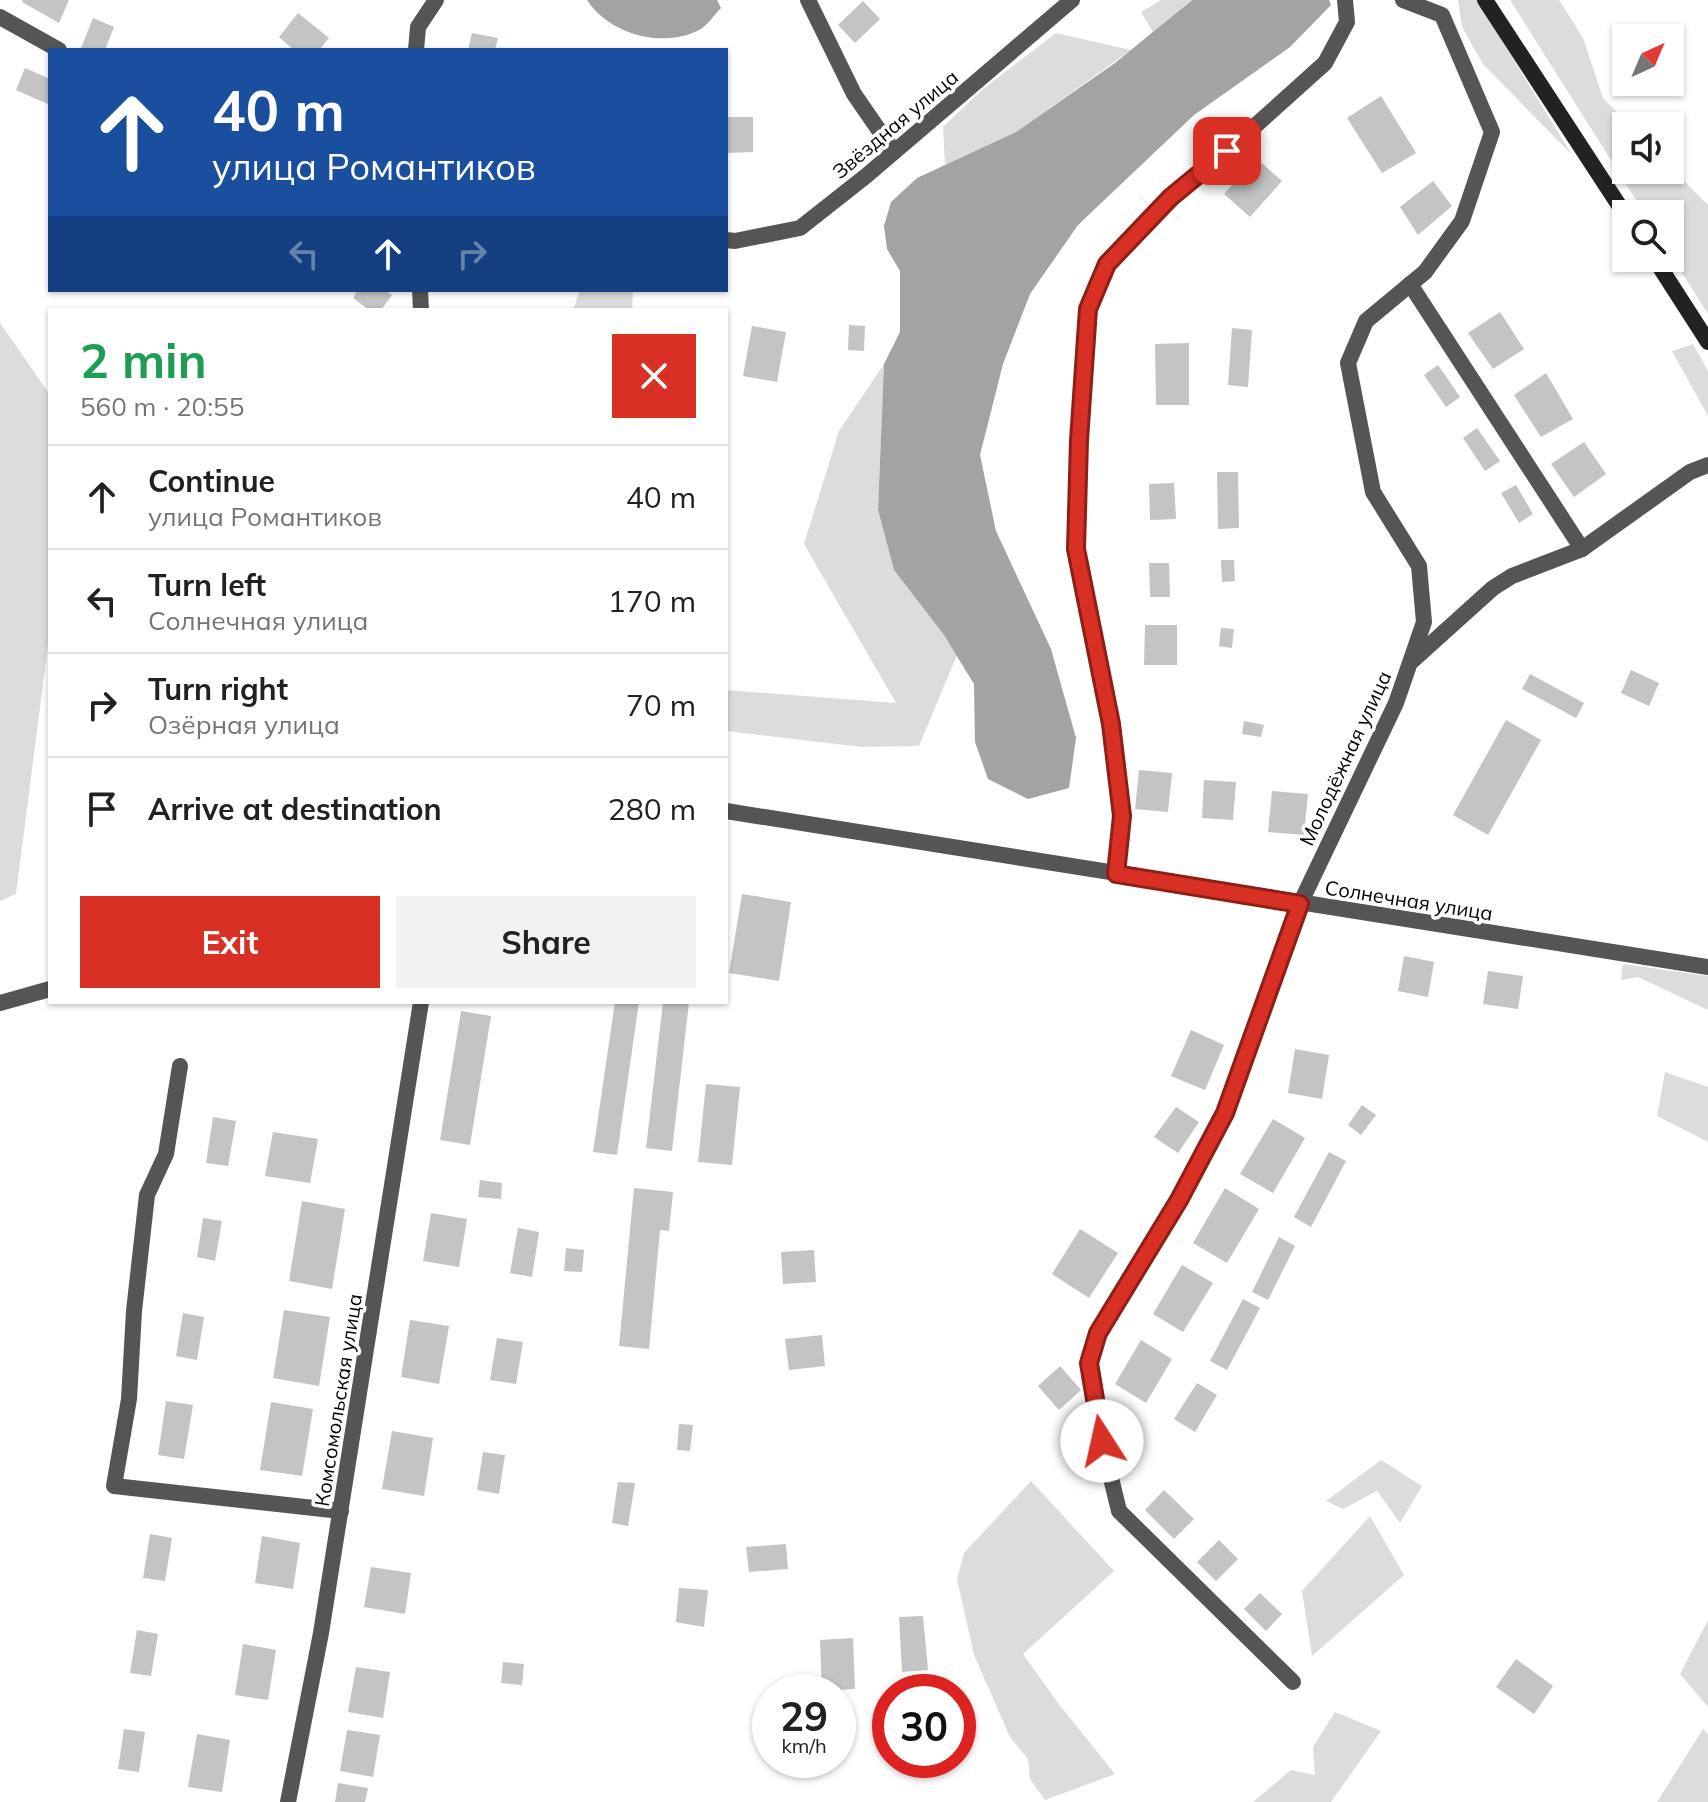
<!DOCTYPE html>
<html lang="en">
<head>
<meta charset="utf-8">
<style>
	body { margin:0; font-family:Mulish,sans-serif; background:#f2f2f2; color:#202124; height:100vh; display:flex; flex-direction:column; font-size:30px; white-space:nowrap }
	* { box-sizing:border-box; margin:0 }
	p { font-size:26px; color:#757577 }
	.icon { flex:none; width:44px; height:44px; fill:none; stroke:currentColor; stroke-width:2; stroke-linecap:round; stroke-linejoin:round }
	.map { position:relative; flex:1; overflow:hidden }
	.details { position:absolute; left:48px; top:308px; width:680px; height:696px; display:flex; flex-direction:column; background:#fff; border-radius:0px; box-shadow:0 2px 6px #0004 }
	.details>* { flex:none }
	.top-card { position:absolute; left:48px; top:48px; width:680px; height:244px; border-radius:0px; box-shadow:0 2px 6px #0004; background:#1a4fa0; color:#fff; overflow:hidden }
	.needle { width:52px; rotate:44deg }
	.controls { position:absolute; left:1612px; top:24px; display:grid; gap:16px }
	.controls a { display:grid; place-items:center; width:72px; height:72px; border-radius:0px; background:#fff; box-shadow:0 2px 6px #0004; font-size:40px }
	.speed { position:absolute; left:752px; top:1674px; display:flex; gap:16px; font-size:40px; font-weight:700; text-align:center }
	.speed>* { display:grid; place-content:center; width:104px; height:104px; border-radius:50%; background:#fff; box-shadow:0 2px 6px #0004; line-height:1 }
	.speed small { font-size:20px; font-weight:400 }
	.speed .limit { border:12px solid #d22; background:#fff; color:#111 }
	.pin { position:absolute; display:grid; place-items:center; width:68px; height:68px; color:#fff; margin:-34px; border-radius:16px; box-shadow:0 4px 12px #0006 }
	.me { position:absolute; width:88px; margin:-44px; rotate:350deg; stroke-linejoin:round; filter:drop-shadow(0 0 6px #0008) }
	.turn { display:flex; align-items:center; gap:28px; height:168px; padding:0 32px; font-size:36px }
	.turn .icon { width:104px; height:104px; stroke-width:2.5 }
	.turn b { display:block; font-size:56px; line-height:68px }
	.lanes { display:flex; align-items:center; height:76px; padding:0 32px; background:#0003; justify-content:center; gap:40px; direction:ltr }
	.lanes .off { opacity:.35 }
	.round { display:grid; place-items:center; flex:none; width:84px; height:84px; border-radius:0px; background:#f2f2f2 }
	.overview { display:flex; align-items:center; justify-content:space-between; height:136px; padding:0 32px }
	h1 { font-size:48px; font-weight:700; line-height:60px; color:#1e9e55 }
	.cta { display:flex; gap:16px; margin-top:auto; padding:16px 32px }
	.cta a { flex:1; height:92px; border-radius:0px; background:#d93025; color:#fff; font-size:32px; font-weight:700; line-height:92px; text-align:center }
	.cta a+a { background:#f2f2f2; color:#202124 }
	ul { padding:0; list-style:none }
	li { display:flex; align-items:center; gap:24px; height:104px; padding:0 32px; border-top:2px solid #e0e0e0 }
	li div { flex:1 }
	li b { display:block; font-size:30px }
	li em { font-style:normal }
	.map>svg:first-child { display:block }
	.green { fill:#dcdcdc }
	.water { fill:#a3a3a3 }
	.building { fill:#c4c4c4 }
	.lines { fill:none; stroke-linecap:round; stroke-linejoin:round }
	.street { stroke:#555; stroke-width:16 }
	.secondary { stroke:#222; stroke-width:16 }
	.route-casing { stroke:#8d1f18; stroke-width:20 }
	.route { stroke:#d93025; stroke-width:14 }
	.labels { text-anchor:middle; dominant-baseline:central; stroke-width:7; stroke-linejoin:round; paint-order:stroke }
	.street-label { font-size:20px; fill:#000; stroke:#fff }
</style>
</head>
<body>
<div class="map">
<svg width="1708" height="1802" viewBox="0 0 1708 1802">
	<rect width="100%" height="100%" fill="#fff"/>
	<!-- green -->
	<g class="green">
		<path d="M1161 0H1191L1153 32 1141 12Z"/>
		<path d="M1458 0H1477L1572 155 1483 64 1462 27Z"/>
		<path d="M1510 0H1559L1583 38 1603 98 1630 126H1626V170H1670V167L1708 205V314L1670 254V214H1645Z"/>
		<path d="M1056 33 1131 50 1016 132 945 165 943 127 983 89Z"/>
		<path d="M580 290H633L632 310H570L574 307Z"/>
		<path d="M0 323 50 395V629L16 894 0 901Z"/>
		<path d="M1693 344 1708 371V416L1672 351Z"/>
		<path d="M884 364 878 510 894 570 944 635 957 655 919 746 862 747 726 731V690L896 703 804 544 839 431Z"/>
		<path d="M1623 964 1708 976V1010L1638 977 1621 980Z"/>
		<path d="M1665 1072 1708 1087V1142L1657 1116Z"/>
		<path d="M1381 1460 1422 1486 1400 1523 1377 1491 1343 1509 1326 1501Z"/>
		<path d="M1031 1481 1114 1571 1023 1654 1058 1703 1115 1774 1045 1800 1030 1779 1028 1759 1010 1737 974 1655 957 1579 964 1553Z"/>
		<path d="M1370 1516 1404 1575 1312 1656 1302 1591Z"/>
		<path d="M1708 1620V1707L1680 1674Z"/>
		<path d="M1335 1712 1381 1731 1331 1802H1253L1291 1770 1315 1775 1313 1747Z"/>
		<path d="M1703 1729 1708 1734V1802H1657Z"/>
	</g>
	<!-- water -->
	<g class="water">
		<path d="M587 0H717L721 8C714 15 707 26 699 30 662 49 609 34 587 0Z"/>
		<path d="M1192 0H1329L1331 5 1290 47 1194 115 1078 225 1030 294 1003 364 980 455 996 531 1051 649 1076 738 1069 788 1028 799 988 779 975 742 974 684 944 635 894 570 878 510 884 364 900 332V271L887 249 884 226 891 202 917 178 1016 132 1115 63Z"/>
	</g>
	<!-- building -->
	<g class="building">
		<path d="M23 0H69L59 23 22 2Z"/>
		<path d="M863 1 880 19 855 43 838 25Z"/>
		<path d="M298 13 329 38 319 50H294L279 37Z"/>
		<path d="M93 18 114 27 105 50 81 48Z"/>
		<path d="M472 33 498 38 495 50H468Z"/>
		<path d="M25 68 50 79V105L16 90Z"/>
		<path d="M1381 96 1416 153 1382 173 1347 118Z"/>
		<path d="M726 117H753V152L726 153Z"/>
		<path d="M1256 158 1282 181 1250 217 1224 194Z"/>
		<path d="M1433 181 1452 206 1418 235 1400 207Z"/>
		<path d="M358 290H385L392 295 381 310H369L353 298Z"/>
		<path d="M1500 312 1524 349 1493 369 1468 333Z"/>
		<path d="M849 325 865 326 864 351 848 350Z"/>
		<path d="M752 326 786 332 777 382 743 376Z"/>
		<path d="M1232 328 1252 330 1248 387 1228 385Z"/>
		<path d="M1189 343V405H1156L1155 344Z"/>
		<path d="M1438 365 1460 397 1446 407 1424 375Z"/>
		<path d="M1546 373 1573 419 1541 437 1514 395Z"/>
		<path d="M1477 428 1500 461 1485 471 1463 438Z"/>
		<path d="M1584 442 1606 474 1574 497 1551 464Z"/>
		<path d="M1217 472H1238L1239 528 1218 529Z"/>
		<path d="M1174 483 1176 519 1150 520 1149 484Z"/>
		<path d="M1516 485 1533 514 1519 523 1501 493Z"/>
		<path d="M1221 560H1234L1235 581 1222 582Z"/>
		<path d="M1149 563H1169L1170 597H1150Z"/>
		<path d="M1145 625H1177V665H1144Z"/>
		<path d="M1221 628 1234 629 1232 648 1219 646Z"/>
		<path d="M1631 670 1659 683 1649 706 1621 693Z"/>
		<path d="M1530 674 1584 703 1576 718 1522 689Z"/>
		<path d="M1506 720 1541 740 1488 835 1453 815Z"/>
		<path d="M1244 721 1264 725 1261 737 1242 734Z"/>
		<path d="M1139 770 1172 773 1168 812 1135 809Z"/>
		<path d="M1204 780 1236 782 1233 820 1202 818Z"/>
		<path d="M1272 791 1308 794 1304 835 1268 832Z"/>
		<path d="M742 894 791 902 779 981 729 973Z"/>
		<path d="M1404 956 1434 962 1428 997 1398 991Z"/>
		<path d="M1488 971 1523 976 1518 1009 1483 1004Z"/>
		<path d="M615 1002H639L617 1155 593 1152Z"/>
		<path d="M663 1002H689L672 1151 646 1148Z"/>
		<path d="M461 1011 491 1016 470 1145 440 1140Z"/>
		<path d="M1191 1030 1224 1045 1205 1090 1171 1076Z"/>
		<path d="M1295 1049 1329 1055 1322 1099 1288 1093Z"/>
		<path d="M706 1084 740 1087 732 1165 698 1162Z"/>
		<path d="M1362 1105 1376 1115 1361 1135 1348 1125Z"/>
		<path d="M1176 1107 1199 1122 1178 1153 1154 1137Z"/>
		<path d="M213 1117 236 1121 228 1166 206 1163Z"/>
		<path d="M1273 1119 1305 1138 1273 1193 1240 1174Z"/>
		<path d="M273 1132 318 1139 310 1183 265 1176Z"/>
		<path d="M1329 1152 1346 1161 1311 1227 1294 1217Z"/>
		<path d="M480 1180 502 1183 501 1199 478 1197Z"/>
		<path d="M634 1188 673 1192 669 1231 660 1230 649 1349 619 1346Z"/>
		<path d="M1225 1188 1259 1209 1227 1263 1193 1243Z"/>
		<path d="M302 1201 345 1209 332 1289 289 1281Z"/>
		<path d="M431 1213 467 1219 459 1267 423 1261Z"/>
		<path d="M203 1218 222 1221 215 1261 197 1257Z"/>
		<path d="M518 1228 539 1232 532 1277 510 1273Z"/>
		<path d="M1080 1229 1118 1253 1089 1298 1052 1274Z"/>
		<path d="M1279 1237 1295 1246 1268 1300 1252 1292Z"/>
		<path d="M566 1248 584 1250 582 1272 564 1271Z"/>
		<path d="M814 1250 816 1282 783 1284 781 1252Z"/>
		<path d="M1182 1265 1213 1283 1183 1332 1153 1314Z"/>
		<path d="M1243 1299 1260 1308 1227 1370 1210 1361Z"/>
		<path d="M284 1310 330 1317 319 1386 273 1378Z"/>
		<path d="M183 1313 204 1317 197 1360 176 1356Z"/>
		<path d="M410 1320 449 1326 439 1384 401 1377Z"/>
		<path d="M822 1335 825 1366 789 1370 785 1339Z"/>
		<path d="M497 1338 523 1342 516 1384 490 1380Z"/>
		<path d="M1141 1340 1172 1359 1146 1403 1115 1384Z"/>
		<path d="M1060 1366 1081 1390 1059 1410 1038 1386Z"/>
		<path d="M1197 1383 1217 1395 1195 1432 1174 1419Z"/>
		<path d="M166 1401 193 1405 184 1459 158 1455Z"/>
		<path d="M271 1402 313 1409 302 1476 260 1470Z"/>
		<path d="M679 1424 693 1425 690 1451 677 1450Z"/>
		<path d="M392 1431 433 1438 424 1496 382 1489Z"/>
		<path d="M483 1452 505 1455 499 1494 477 1490Z"/>
		<path d="M618 1482 635 1483 628 1526 612 1523Z"/>
		<path d="M1164 1490 1194 1519 1174 1539 1145 1510Z"/>
		<path d="M150 1534 172 1538 165 1581 143 1578Z"/>
		<path d="M262 1536 300 1543 293 1589 255 1583Z"/>
		<path d="M1219 1540 1238 1559 1216 1581 1197 1562Z"/>
		<path d="M786 1544 788 1569 749 1572 746 1547Z"/>
		<path d="M371 1567 411 1573 405 1614 364 1607Z"/>
		<path d="M679 1588 708 1590 704 1627 676 1622Z"/>
		<path d="M1260 1593 1282 1614 1266 1631 1244 1609Z"/>
		<path d="M923 1616 928 1670 902 1672 899 1617Z"/>
		<path d="M137 1630 158 1634 151 1676 130 1673Z"/>
		<path d="M853 1638 855 1689 822 1691 820 1640Z"/>
		<path d="M243 1644 276 1650 268 1700 235 1695Z"/>
		<path d="M1516 1659 1553 1686 1534 1714 1496 1687Z"/>
		<path d="M503 1662 524 1664 522 1685 501 1683Z"/>
		<path d="M356 1667 390 1672 383 1718 348 1712Z"/>
		<path d="M124 1729 145 1732 139 1772 118 1769Z"/>
		<path d="M347 1730 380 1735 373 1777 340 1771Z"/>
		<path d="M197 1734 230 1740 222 1792 188 1787Z"/>
		<path d="M338 1783 368 1788 365 1802H335Z"/>
	</g>
	<g class="lines">
		<!-- street -->
		<g class="street">
			<path d="M808 0 854 94 894 152"/>
			<path d="M0 17 59 50"/>
			<path d="M416 50 418 27 436 0"/>
			<path d="M726 240 735 241 800 228 866 176 1072 0"/>
			<path d="M1410 284 1582 549"/>
			<path d="M420 290 421 310"/>
			<path d="M1412 661 1493 588 1512 576 1582 549 1690 472 1708 465"/>
			<path d="M726 811 1708 967"/>
			<path d="M1116 874 1122 816 1111 724 1076 549 1079 440 1088 309 1107 264 1171 197 1245 135 1325 63 1347 22 1345 0"/>
			<path d="M0 1003 50 989"/>
			<path d="M180 1066 166 1154 147 1195 134 1311 129 1399 114 1486 341 1511"/>
			<path d="M1293 1682 1119 1511 1102 1441 1089 1363 1098 1333 1179 1200 1225 1113 1300 904 1396 703 1424 622 1419 566 1373 492 1348 363 1366 321 1425 272 1462 221 1492 132 1442 15 1403 0"/>
			<path d="M288 1802 321 1633 421 1002"/>
		</g>
		<!-- secondary -->
		<g class="secondary">
			<path d="M1485 0 1626 216"/>
			<path d="M1654 258 1708 342"/>
		</g>
	</g>
	<g class="lines">
		<!-- route casing -->
		<g class="route-casing">
			<path id="route" d="M1102 1441 1089 1363 1098 1333 1179 1200 1225 1113 1300 904 1116 874 1122 816 1111 724 1076 549 1079 440 1088 309 1107 264 1171 197 1227 151"/>
		</g>
		<!-- route -->
		<use href="#route" class="route"/>
	</g>
	<g class="labels">
		<!-- street labels -->
		<g class="street-label">
			<text transform="translate(895 124) rotate(-40)">Звёздная улица</text>
			<text transform="translate(1345 758) rotate(-65)">Молодёжная улица</text>
			<text transform="translate(1409 900) rotate(9)">Солнечная улица</text>
			<text transform="translate(338 1400) rotate(-81)">Комсомольская улица</text>
		</g>
	</g>
</svg>
<div class="controls">
<a><svg class="needle" viewBox="-14 -14 28 28"><path d="M0-13l5 13h-10z" fill="#e53935"/><path d="M0 13l5-13h-10z" fill="#757577"/></svg></a>
<a><svg class="icon" aria-label="sound" viewBox="0 0 24 24"><path d="M4 9h4l5-4v14l-5-4H4zM17 9q2 3 0 6"/></svg></a>
<a><svg class="icon" aria-label="search" viewBox="0 0 24 24"><circle cx="10" cy="10" r="6"/><path d="M15 15l6 6"/></svg></a>
</div>
<div class="speed"><div>29<small>km/h</small></div><div class="limit">30</div></div>
<div class="pin" style="left:1227px;top:151px;background:#d93025"><svg class="icon" aria-label="arrive" viewBox="0 0 24 24"><path d="M6 21V4h12l-3 4 3 4H6"/></svg></div>
<svg class="me" style="left:1102px;top:1441px" viewBox="-20 -20 40 40"><circle r="19" fill="#fff"/><path d="M0-13L10 11 0 6-10 11z" fill="#d93025"/></svg>
<div class="top-card">
<div class="turn"><svg class="icon" aria-label="ahead" viewBox="0 0 24 24"><path d="M12 20V5M6 11l6-6 6 6"/></svg><div><b>40 m</b>улица Романтиков</div></div>
<div class="lanes"><svg class="icon off" aria-label="left" viewBox="0 0 24 24"><path d="M17 20v-9H6M10 6l-5 5 5 5"/></svg><svg class="icon" aria-label="ahead" viewBox="0 0 24 24"><path d="M12 20V5M6 11l6-6 6 6"/></svg><svg class="icon off" aria-label="right" viewBox="0 0 24 24"><path d="M7 20v-9h11M14 6l5 5-5 5"/></svg></div>
</div>
<section class="details">
<div class="overview"><div><h1>2 min</h1><p>560 m · 20:55</p></div><a class="round" style="background:#d93025;color:#fff"><svg class="icon" aria-label="close" viewBox="0 0 24 24"><path d="M6 6l12 12M18 6L6 18"/></svg></a></div>
<ul>
<li><svg class="icon" aria-label="ahead" viewBox="0 0 24 24"><path d="M12 20V5M6 11l6-6 6 6"/></svg><div><b>Continue</b><p>улица Романтиков</p></div><em>40 m</em></li>
<li><svg class="icon" aria-label="left" viewBox="0 0 24 24"><path d="M17 20v-9H6M10 6l-5 5 5 5"/></svg><div><b>Turn left</b><p>Солнечная улица</p></div><em>170 m</em></li>
<li><svg class="icon" aria-label="right" viewBox="0 0 24 24"><path d="M7 20v-9h11M14 6l5 5-5 5"/></svg><div><b>Turn right</b><p>Озёрная улица</p></div><em>70 m</em></li>
<li><svg class="icon" aria-label="arrive" viewBox="0 0 24 24"><path d="M6 21V4h12l-3 4 3 4H6"/></svg><div><b>Arrive at destination</b></div><em>280 m</em></li>
</ul>
<div class="cta"><a>Exit</a><a>Share</a></div>
</section>
</div>
</body>
</html>
